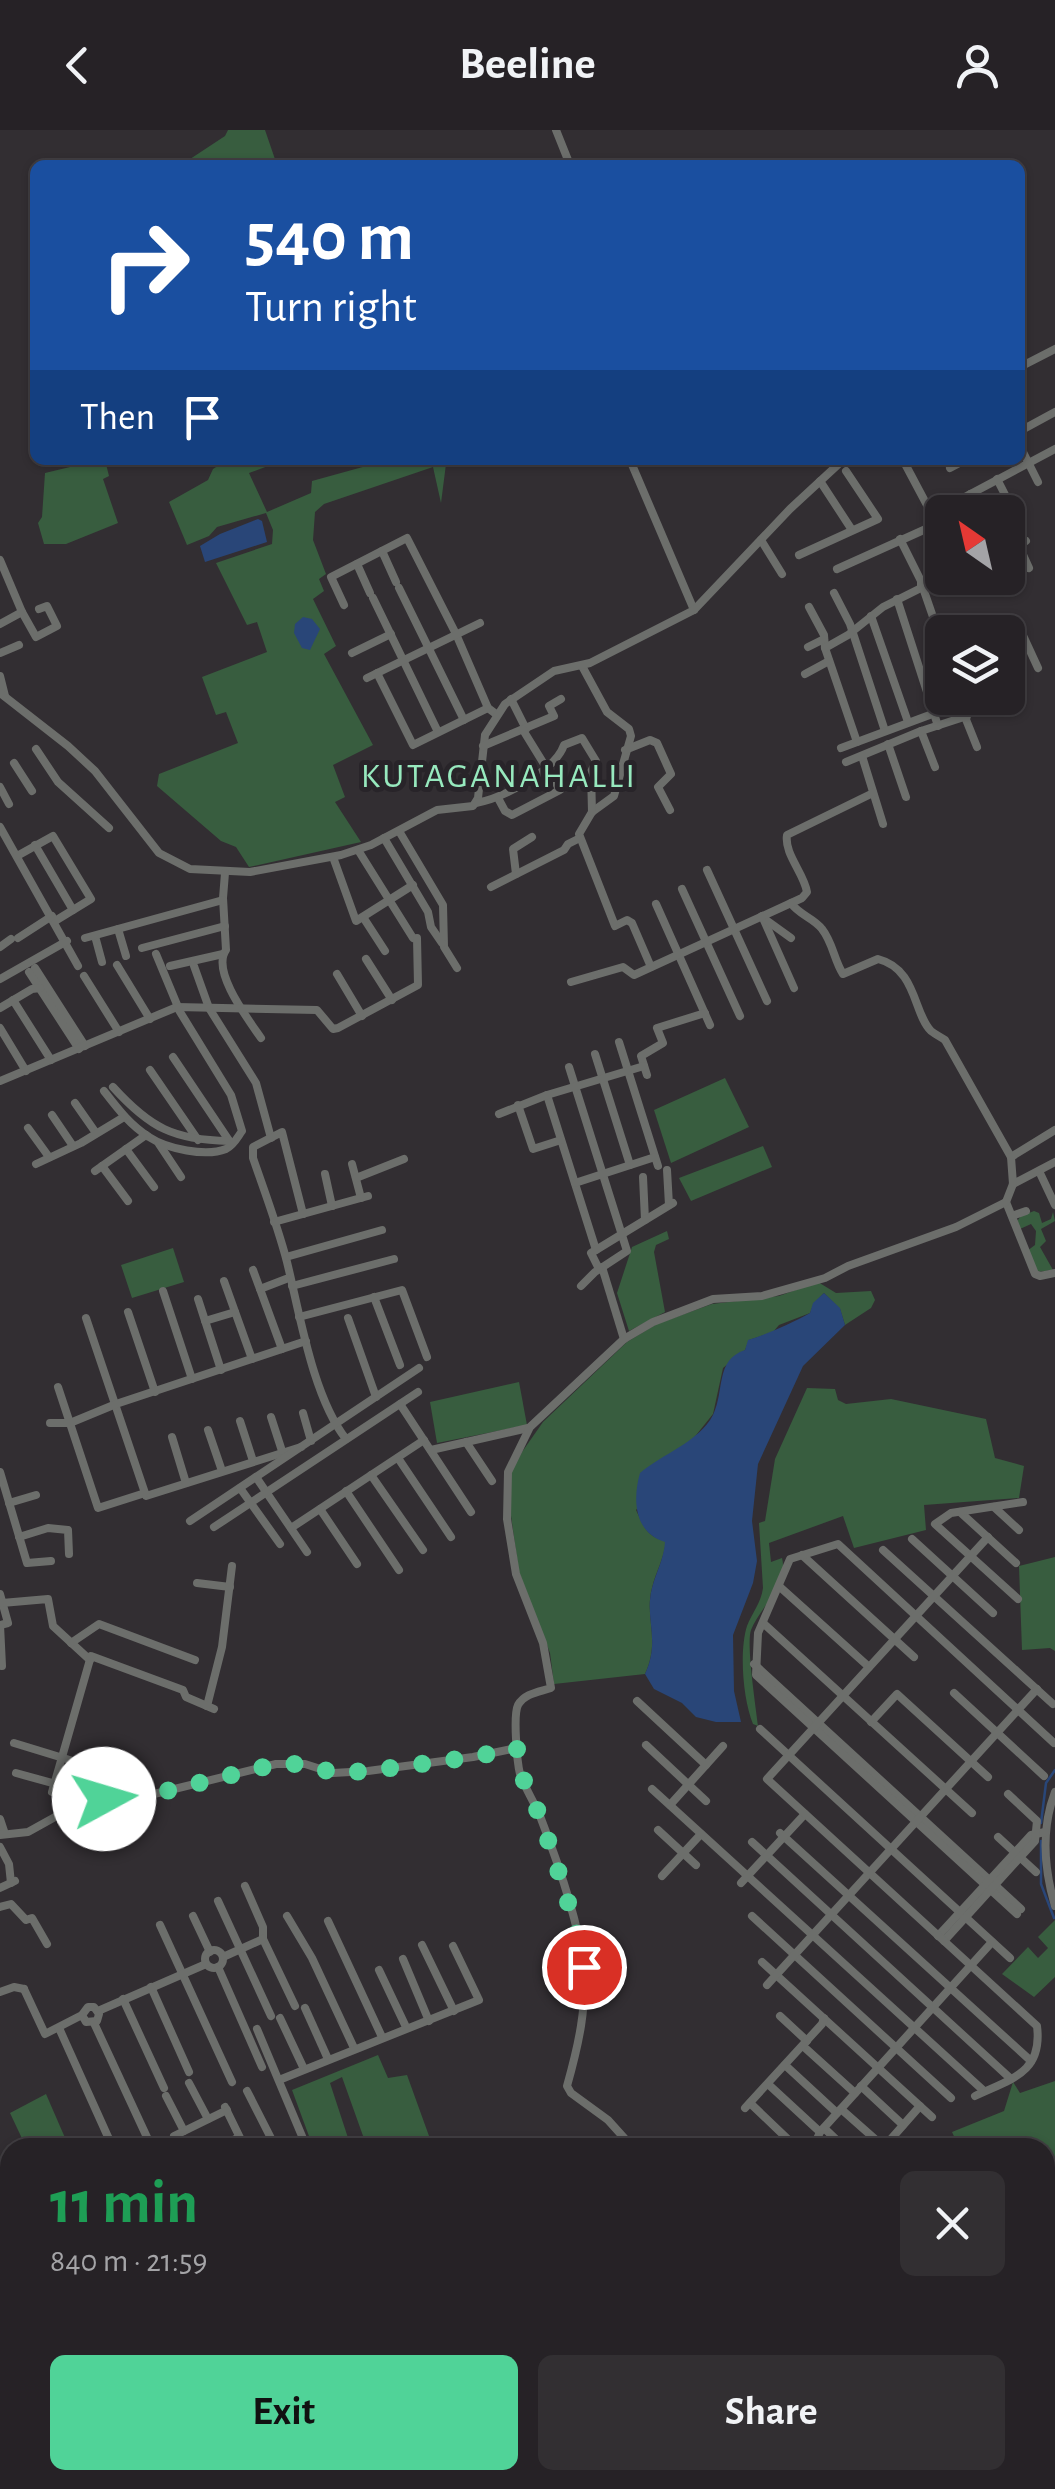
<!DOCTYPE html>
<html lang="en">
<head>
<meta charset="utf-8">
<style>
	body { margin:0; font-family:"Alegreya Sans",sans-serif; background:#322f32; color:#f1f3f6; height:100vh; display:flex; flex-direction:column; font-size:38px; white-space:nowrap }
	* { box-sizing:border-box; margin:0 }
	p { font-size:32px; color:#a4a4a7 }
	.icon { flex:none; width:55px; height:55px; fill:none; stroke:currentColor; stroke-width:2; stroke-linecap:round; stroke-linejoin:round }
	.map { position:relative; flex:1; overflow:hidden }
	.panel { position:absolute; left:0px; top:2008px; width:1055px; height:352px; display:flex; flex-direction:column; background:#262226; border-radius:30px 30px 0 0; box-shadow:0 2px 8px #0004,0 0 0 2px #423f43 }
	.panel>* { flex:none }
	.banner { position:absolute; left:30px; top:30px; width:995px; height:305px; border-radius:15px; box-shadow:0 2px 8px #0004,0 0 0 2px #423f43; background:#1a4fa0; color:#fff; overflow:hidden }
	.needle { width:65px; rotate:326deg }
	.buttons { position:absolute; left:925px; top:365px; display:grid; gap:20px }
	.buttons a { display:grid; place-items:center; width:100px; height:100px; border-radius:15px; background:#262226; box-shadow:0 2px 8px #0004,0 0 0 2px #423f43; font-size:50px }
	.pin { position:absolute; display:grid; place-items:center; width:85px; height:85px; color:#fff; margin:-42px; border:5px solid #fff; border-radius:50%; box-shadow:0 2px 10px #0007 }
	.me { position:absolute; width:110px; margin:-55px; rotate:84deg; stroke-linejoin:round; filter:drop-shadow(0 0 8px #0008) }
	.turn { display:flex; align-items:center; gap:35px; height:210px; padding:0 50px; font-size:45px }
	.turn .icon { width:130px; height:130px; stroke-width:2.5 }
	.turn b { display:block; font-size:70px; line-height:85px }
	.then { display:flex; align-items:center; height:95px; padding:0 50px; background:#0003; gap:20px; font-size:38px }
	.round { display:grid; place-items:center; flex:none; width:105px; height:105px; border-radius:15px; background:#322f32 }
	.summary { display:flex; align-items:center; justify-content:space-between; height:170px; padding:0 50px }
	h1 { font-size:60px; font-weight:700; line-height:75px; color:#1e9e55 }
	.action { display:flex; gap:20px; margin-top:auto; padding:20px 50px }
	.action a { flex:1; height:115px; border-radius:15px; background:#50d398; color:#111; font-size:40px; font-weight:700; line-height:115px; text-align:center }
	.action a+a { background:#322f32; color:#f1f3f6 }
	header { display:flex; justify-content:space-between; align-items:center; height:130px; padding:0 50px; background:#262226; font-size:45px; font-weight:700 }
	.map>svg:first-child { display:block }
	.green { fill:#385d3f }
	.water { fill:#294678 }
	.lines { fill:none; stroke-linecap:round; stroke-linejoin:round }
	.stream { stroke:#294678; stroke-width:2.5 }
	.minor { stroke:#6c6e6b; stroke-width:8 }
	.major { stroke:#a8aba6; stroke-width:10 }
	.route { stroke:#50d398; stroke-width:18; stroke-dasharray:0 32.4 }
	.labels { text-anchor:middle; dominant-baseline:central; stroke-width:10; stroke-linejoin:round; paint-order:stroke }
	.quarter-label { font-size:35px; letter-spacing:2.5px; fill:#97e9be; stroke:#282429 }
</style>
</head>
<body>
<header><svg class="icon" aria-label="back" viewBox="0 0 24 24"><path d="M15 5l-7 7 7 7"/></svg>Beeline<svg class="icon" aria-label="person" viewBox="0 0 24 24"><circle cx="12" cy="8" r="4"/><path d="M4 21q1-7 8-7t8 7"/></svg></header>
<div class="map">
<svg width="1055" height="2359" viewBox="0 0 1055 2359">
	<rect width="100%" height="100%" fill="#322e32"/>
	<!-- green -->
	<g class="green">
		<path d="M228 0H265L277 35H181L225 6Z"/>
		<path d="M69 330H105L109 346 103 349 118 393 66 414H44L38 393 42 387 45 343 70 337Z"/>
		<path d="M227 330H284L249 343 267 382 311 363 312 351 388 330H445L446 334 441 373 433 337 324 374 315 382 313 410 326 444 319 449 324 461 313 469 336 516 324 524 373 615 333 635 345 667 335 672 361 712 249 737 236 717 221 711 157 656 159 644 238 613 226 582 216 585 202 547 267 522 257 492 247 495 216 433 272 414 273 400 266 383 217 397 209 406 187 415 169 372 208 350 213 339Z"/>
		<path d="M725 948 749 997 671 1033 654 980Z"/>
		<path d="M763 1016 772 1037 691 1071 679 1048Z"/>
		<path d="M1034 1081 1039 1083 1042 1093 1051 1089 1053 1082 1055 1091 1041 1099 1046 1111 1040 1117 1053 1140 1037 1142 1027 1121 1035 1115 1036 1101 1031 1094 1020 1099 1017 1091 1021 1086Z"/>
		<path d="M667 1101 669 1109 656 1115 654 1122 665 1182 629 1201 617 1163 632 1117Z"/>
		<path d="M173 1118 184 1152 132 1168 121 1135Z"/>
		<path d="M818 1152 836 1163 871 1161 875 1170 871 1178 845 1195 840 1179 824 1163 814 1173 810 1183 779 1195 773 1202 749 1210 745 1220 723 1238 713 1284 636 1380C644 1397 647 1407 666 1411 664 1429 656 1441 652 1458 644 1488 661 1509 645 1544L554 1554 550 1523 519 1442 510 1379 511 1343 522 1322 543 1292 627 1212 657 1194 712 1174 779 1166Z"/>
		<path d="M519 1252 527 1295 437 1313 430 1272Z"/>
		<path d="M807 1258 835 1259 838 1270 846 1274 891 1269 986 1289 995 1328 1024 1336 1019 1368 924 1375 926 1400 854 1418 843 1386 769 1413 771 1432 782 1428C789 1455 760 1477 751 1500 746 1514 756 1577 758 1596L753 1594C743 1570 739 1521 747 1496 752 1483 761 1473 763 1458L759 1393 765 1391 775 1329Z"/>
		<path d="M1055 1427V1521L1050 1518 1022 1520 1019 1436Z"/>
		<path d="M1055 1790V1847L1034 1867 1002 1844 1028 1817 1038 1828 1048 1818 1038 1807Z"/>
		<path d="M378 1925 388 1948 407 1945 433 2017H367L342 1947 330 1953 351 2017H313L292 1960Z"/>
		<path d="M1055 1951V2035L1038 2011 1028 2017H959L952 2002 1004 1981 1013 1952 1020 1963Z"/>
		<path d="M46 1964 69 2017H26L10 1983Z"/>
		<path d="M10 2043V2121L0 2126V2048Z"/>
		<path d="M499 2350H601L590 2359H506Z"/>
	</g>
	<!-- water -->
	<g class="water">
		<path d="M258 389 262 391 267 412 205 432 200 416 220 404Z"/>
		<path d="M303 487 312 489 320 499 310 520 302 518 294 503 295 494Z"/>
		<path d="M824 1163 840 1178 845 1195 803 1236 758 1334 752 1391 757 1431 753 1453 733 1505 734 1561 741 1592H716L696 1587 682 1573 654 1559 645 1544C661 1509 644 1489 652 1458 656 1442 664 1429 665 1412 635 1403 632 1371 640 1343 662 1324 699 1312 713 1285 725 1260 715 1230 745 1220L748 1210C768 1204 792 1193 810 1183L813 1173Z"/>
		<path d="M10 2301V2350H29L30 2359H0V2308Z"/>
	</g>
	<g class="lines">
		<!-- stream -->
		<g class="stream">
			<path d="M1041 1693 1046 1653 1055 1640"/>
			<path d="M1041 1711V1754L1054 1788"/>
		</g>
		<!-- minor -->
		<g class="minor">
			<path d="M556 0 570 35"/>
			<path d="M1020 237 1055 219"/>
			<path d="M1020 301 1055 282"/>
			<path d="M1020 316 1038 352"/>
			<path d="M630 330 694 480"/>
			<path d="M950 338 965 330"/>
			<path d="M997 349 1021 396"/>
			<path d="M820 351 852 400"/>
			<path d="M970 364 979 382"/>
			<path d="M963 368 1055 319"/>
			<path d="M761 410 782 444"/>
			<path d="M1019 416 1029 438"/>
			<path d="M382 421 396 452"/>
			<path d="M1008 421 1026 411"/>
			<path d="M799 425 878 389 846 341"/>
			<path d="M0 430 22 482 0 494"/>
			<path d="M357 434 370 463"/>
			<path d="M837 439 937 394 903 330"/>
			<path d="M945 448 951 458"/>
			<path d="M974 448 977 456"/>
			<path d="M399 458 464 590"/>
			<path d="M834 463 850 494 885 601"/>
			<path d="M373 468 438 602"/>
			<path d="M897 469 938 596"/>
			<path d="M344 475 331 447 407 408 456 504 488 578 496 584"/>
			<path d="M809 477 824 505 825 518 857 612"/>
			<path d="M22 482 36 507 57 496 47 476 39 479"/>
			<path d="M871 486 908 592"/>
			<path d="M1008 505 1020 499 1038 538"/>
			<path d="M942 513 922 455 944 448"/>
			<path d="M808 517 824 509"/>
			<path d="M825 518 848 505 883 477 921 458V451L900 409"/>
			<path d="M0 523 19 515"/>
			<path d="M352 523 391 504"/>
			<path d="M582 536 607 582 629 599 631 606 614 666 592 682 579 704 615 796 627 790 632 793 651 837"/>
			<path d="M377 543 413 615 488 578"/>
			<path d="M805 544 829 531"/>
			<path d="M0 546 5 566"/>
			<path d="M367 548 480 493"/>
			<path d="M1008 548 1015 563"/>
			<path d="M0 563 68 616 95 641 159 723 190 739 250 742 341 725 371 715 437 680 473 676 478 668 485 605 505 574 554 541 590 533 694 480 790 379 843 330"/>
			<path d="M990 568H991"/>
			<path d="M511 569 526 599"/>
			<path d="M965 587 977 617"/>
			<path d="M921 601 935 637"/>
			<path d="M888 614 906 667"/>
			<path d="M483 616 554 586 549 576 561 569"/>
			<path d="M841 618 935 583"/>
			<path d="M36 619 58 652 109 698"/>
			<path d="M625 620 650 610 657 613 671 644 658 657 670 680"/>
			<path d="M862 626 883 694"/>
			<path d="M846 632 921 601 967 586 961 568"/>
			<path d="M14 633 32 661"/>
			<path d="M0 657 9 674"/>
			<path d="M498 668 505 681 512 685 560 660 523 600"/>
			<path d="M476 673C503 668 555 641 564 615L582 608 596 631 591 642 592 682"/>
			<path d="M0 697 78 836"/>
			<path d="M399 701 443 775 444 817 457 838"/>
			<path d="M384 708 428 782 431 797 442 813"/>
			<path d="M35 715 73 780"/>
			<path d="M358 720 413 808"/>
			<path d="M17 726 53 706 91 769 55 791"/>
			<path d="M333 727 356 791 413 755"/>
			<path d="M707 740 767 871"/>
			<path d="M225 743 223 768 226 820C211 841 248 889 261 908"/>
			<path d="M516 744 513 719 532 707"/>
			<path d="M491 757 564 720 568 714 580 708"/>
			<path d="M682 759 740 886"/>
			<path d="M791 773C799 785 814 788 822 799 833 813 834 830 843 844L878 829C917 839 913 883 931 901 936 905 941 907 945 910L1011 1027"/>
			<path d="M656 774 710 895"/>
			<path d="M762 786 794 858"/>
			<path d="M363 787 385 821"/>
			<path d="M766 790 791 808"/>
			<path d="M118 799 126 826"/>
			<path d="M95 806 102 832"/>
			<path d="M18 808 52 786"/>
			<path d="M85 808 223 770"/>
			<path d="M0 817 11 809"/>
			<path d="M142 818 225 796"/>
			<path d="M156 824 178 877"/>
			<path d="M366 829 392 870"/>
			<path d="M117 835 150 889"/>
			<path d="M170 836 223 824"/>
			<path d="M194 836 209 878 256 953 271 1008"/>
			<path d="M35 838 85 916"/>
			<path d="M29 842 79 919"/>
			<path d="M337 844 362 886"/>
			<path d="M84 846 119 902"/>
			<path d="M0 849 67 811"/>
			<path d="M571 852 623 837 634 845 802 768 807 762C804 743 784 724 787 705L873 663"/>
			<path d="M13 870 51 930"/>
			<path d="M0 878 32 859 40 858"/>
			<path d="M0 898 26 941"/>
			<path d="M619 912 658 1036"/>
			<path d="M595 924 630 1035"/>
			<path d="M173 927 230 1012"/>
			<path d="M569 937 627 1121 595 1142 581 1156"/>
			<path d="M150 940 198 1010"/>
			<path d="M647 945 641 926 663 913 657 898 705 883"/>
			<path d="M0 951 177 877 317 880 333 899 338 898 418 855 417 808"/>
			<path d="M113 957C150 998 174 1010 229 1011"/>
			<path d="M104 961C118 979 130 995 149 1007 167 1019 206 1027 226 1019 234 1015 237 1008 242 1001L231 965 177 877"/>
			<path d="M547 965 596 1120"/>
			<path d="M75 973 96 1003"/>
			<path d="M518 975 533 1019 561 1010"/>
			<path d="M499 984 547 965 644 936"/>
			<path d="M52 985 73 1016"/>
			<path d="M28 998 49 1027"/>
			<path d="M159 1014 181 1047"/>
			<path d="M126 1019 154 1057"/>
			<path d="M36 1034 81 1013 124 987"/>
			<path d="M352 1034 361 1068"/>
			<path d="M102 1036 128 1071"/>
			<path d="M667 1040 669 1075"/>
			<path d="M95 1041 146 1005"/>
			<path d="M1039 1041 1055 1075"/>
			<path d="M325 1044 332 1076"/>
			<path d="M643 1047 645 1090"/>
			<path d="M356 1048 404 1029"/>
			<path d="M575 1053 655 1027"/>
			<path d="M1013 1054 1055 1032"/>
			<path d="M1006 1072 1035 1144 1040 1146 1055 1143"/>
			<path d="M303 1084 282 1002 253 1017V1028C265 1063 278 1097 287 1132 300 1185 313 1267 346 1309"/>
			<path d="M1012 1086 1026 1081"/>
			<path d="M274 1092 368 1066"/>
			<path d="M286 1127 382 1100"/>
			<path d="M602 1137 624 1209"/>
			<path d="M599 1139 591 1123 673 1073"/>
			<path d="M253 1140 282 1219"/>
			<path d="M224 1151 252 1229"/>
			<path d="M292 1156 394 1129"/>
			<path d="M260 1159 286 1149"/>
			<path d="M163 1161 192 1249"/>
			<path d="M374 1167 400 1235"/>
			<path d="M198 1169 221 1240"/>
			<path d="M128 1182 155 1262"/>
			<path d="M299 1187 402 1160 427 1227"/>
			<path d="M86 1188 146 1366 301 1317"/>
			<path d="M348 1188 376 1267"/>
			<path d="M205 1191 235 1182"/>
			<path d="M58 1257 98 1378 145 1363"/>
			<path d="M400 1274 471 1382"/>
			<path d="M303 1283 311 1311"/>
			<path d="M271 1287 282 1321"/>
			<path d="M240 1291 253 1331"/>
			<path d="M50 1293H70L116 1274 306 1211"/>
			<path d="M208 1300 222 1341"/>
			<path d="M172 1307 186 1353"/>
			<path d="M466 1312 492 1351"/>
			<path d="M431 1320 528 1298"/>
			<path d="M398 1328 451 1407"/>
			<path d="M0 1342 27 1433 51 1431"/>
			<path d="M371 1345 423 1420"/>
			<path d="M256 1347 307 1422"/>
			<path d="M240 1358 280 1414"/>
			<path d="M346 1361 399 1440"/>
			<path d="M9 1373 36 1365"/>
			<path d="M994 1377 1019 1400"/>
			<path d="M320 1379 357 1434"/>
			<path d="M960 1382 1016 1433"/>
			<path d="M190 1391 419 1238"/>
			<path d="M214 1397 418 1262"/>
			<path d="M291 1398 424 1310"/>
			<path d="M19 1407 48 1398 68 1400 69 1424"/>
			<path d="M912 1409 993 1483"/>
			<path d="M883 1420 1053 1574"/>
			<path d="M802 1425 914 1527"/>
			<path d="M197 1453 230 1457"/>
			<path d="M780 1457 869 1537"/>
			<path d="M0 1464 8 1493 0 1495"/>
			<path d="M1018 1469 935 1394 951 1383 1023 1372"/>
			<path d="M2 1473 48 1469 53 1496 90 1530"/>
			<path d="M763 1493 972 1683"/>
			<path d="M0 1495 2 1536"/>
			<path d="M71 1513 99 1494 195 1530"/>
			<path d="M754 1534 1021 1779"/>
			<path d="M954 1563 1044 1646"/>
			<path d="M637 1571 706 1635"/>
			<path d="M207 1576 222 1517 232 1436"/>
			<path d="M871 1592 897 1564 988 1647"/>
			<path d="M760 1599 1010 1828"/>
			<path d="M14 1613 122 1646"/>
			<path d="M646 1615 706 1671"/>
			<path d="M16 1643 92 1664"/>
			<path d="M652 1659 984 1961"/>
			<path d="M52 1662 91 1526 183 1560 186 1567 214 1579"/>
			<path d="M1055 1662C1041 1699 1044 1739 1055 1776"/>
			<path d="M670 1675 723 1616"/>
			<path d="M0 1689 5 1704"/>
			<path d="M658 1700 696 1735"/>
			<path d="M780 1703 1031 1931"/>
			<path d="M0 1705 28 1702 73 1677 104 1669 154 1664 276 1634H305L333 1643 368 1641 473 1627 517 1618"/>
			<path d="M998 1707 1036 1742"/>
			<path d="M752 1712 1011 1949"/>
			<path d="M0 1717 9 1734 11 1753"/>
			<path d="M662 1746 701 1704"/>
			<path d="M741 1753 805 1684"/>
			<path d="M245 1756 263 1797V1809L295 1876"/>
			<path d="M0 1758 15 1751"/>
			<path d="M218 1771 271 1886"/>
			<path d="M0 1777 11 1774 26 1790 32 1788 47 1814"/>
			<path d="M1017 1784 756 1545 758 1503 790 1429 838 1414 1054 1613"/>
			<path d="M193 1786 210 1822"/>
			<path d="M287 1786 312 1828 354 1918"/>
			<path d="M752 1786 951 1968"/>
			<path d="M328 1791 382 1907"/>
			<path d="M160 1795 232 1952"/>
			<path d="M938 1806 1031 1705 1045 1702"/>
			<path d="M944 1811 1035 1711 1037 1691 1008 1664"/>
			<path d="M422 1815 454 1881"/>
			<circle cx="214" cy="1829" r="9"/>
			<path d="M223 1827 263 1809"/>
			<path d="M403 1829 429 1891"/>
			<path d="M762 1832 932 1987"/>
			<path d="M218 1837 262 1937"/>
			<path d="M379 1840 406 1897"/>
			<path d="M767 1855 1037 1559"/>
			<path d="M151 1857 189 1942"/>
			<path d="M24 1859 45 1904 82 1885 88 1877H94L99 1884 97 1891 86 1892 82 1885"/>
			<path d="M0 1862 14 1857 24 1859"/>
			<path d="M123 1869 164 1958"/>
			<path d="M305 1878 328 1929"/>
			<path d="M98 1881 206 1834"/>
			<path d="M780 1886 807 1911"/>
			<path d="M280 1888 304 1939"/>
			<path d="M94 1893 152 2018"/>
			<path d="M59 1898 113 2018"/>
			<path d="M257 1899 307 2018"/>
			<path d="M803 1916 855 1963"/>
			<path d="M785 1935 837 1983"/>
			<path d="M279 1950 479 1870 453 1816"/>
			<path d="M189 1953 208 1989"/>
			<path d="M768 1954 820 2002"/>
			<path d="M861 1956 903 1995"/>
			<path d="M247 1961 276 2018"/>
			<path d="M166 1966 184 2001"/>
			<path d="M975 1966C1011 1949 1043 1943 1037 1896L767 1649 988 1407"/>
			<path d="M750 1973 797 2018"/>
			<path d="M225 1977 245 2018"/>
			<path d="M745 1978 822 1894 824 1888"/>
			<path d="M841 1979 884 2017 920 1976"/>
			<path d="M824 1998 845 2018"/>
			<path d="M174 2006 227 1980"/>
			<path d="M218 2018 239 2007"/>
			<path d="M625 2018 626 2010 608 1990 571 1963 567 1956C578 1917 588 1875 583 1834 578 1788 557 1730 540 1686 534 1672 525 1658 520 1644 517 1632 513 1585 518 1575 525 1563 539 1562 551 1558L543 1513 516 1444 507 1389 508 1342 530 1297 624 1209 653 1192 713 1169 762 1166 825 1148 848 1136 956 1097 1006 1072 1013 1054 1011 1027 1055 1000"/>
			<path d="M813 2018 820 2002 992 1812"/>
			<path d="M0 2257 1 2229 10 2212"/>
			<path d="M784 2350 790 2359"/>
			<path d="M816 2350 822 2359"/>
			<path d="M244 2359 256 2350"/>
			<path d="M253 2359H254"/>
		</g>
		<!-- major -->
		<g class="major">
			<path d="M0 2200 10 2210"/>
			<path d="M76 2359 84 2350"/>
		</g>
	</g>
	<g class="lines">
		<!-- route -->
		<path class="route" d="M104 1669 154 1664 276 1634H305L334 1643 368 1641 473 1627 517 1618C517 1645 533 1667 542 1692 558 1740 575 1788 584 1837"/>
	</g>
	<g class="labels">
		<!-- quarter labels -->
		<g class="quarter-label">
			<text x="499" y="646">KUTAGANAHALLI</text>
		</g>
	</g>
</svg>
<div class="buttons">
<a><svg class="needle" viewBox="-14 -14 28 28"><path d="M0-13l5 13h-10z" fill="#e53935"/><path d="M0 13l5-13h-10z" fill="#a4a4a7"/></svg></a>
<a><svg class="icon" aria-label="layers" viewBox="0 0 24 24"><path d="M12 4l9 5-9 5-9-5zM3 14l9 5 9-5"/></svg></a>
</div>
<div class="pin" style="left:584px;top:1837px;background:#d93025"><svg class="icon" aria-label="arrive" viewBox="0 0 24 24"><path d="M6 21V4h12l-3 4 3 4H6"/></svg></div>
<svg class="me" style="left:104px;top:1669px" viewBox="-20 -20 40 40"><circle r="19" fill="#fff"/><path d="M0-13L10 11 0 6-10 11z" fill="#50d398"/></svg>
<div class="banner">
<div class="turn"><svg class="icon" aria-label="right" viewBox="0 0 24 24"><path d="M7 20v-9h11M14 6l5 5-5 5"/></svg><div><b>540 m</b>Turn right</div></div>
<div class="then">Then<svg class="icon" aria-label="arrive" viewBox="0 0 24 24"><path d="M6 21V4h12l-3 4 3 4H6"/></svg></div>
</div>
<section class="panel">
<div class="summary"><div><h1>11 min</h1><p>840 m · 21:59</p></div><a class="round"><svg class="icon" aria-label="close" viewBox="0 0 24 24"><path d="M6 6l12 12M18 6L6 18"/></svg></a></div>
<div class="action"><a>Exit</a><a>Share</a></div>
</section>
</div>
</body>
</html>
